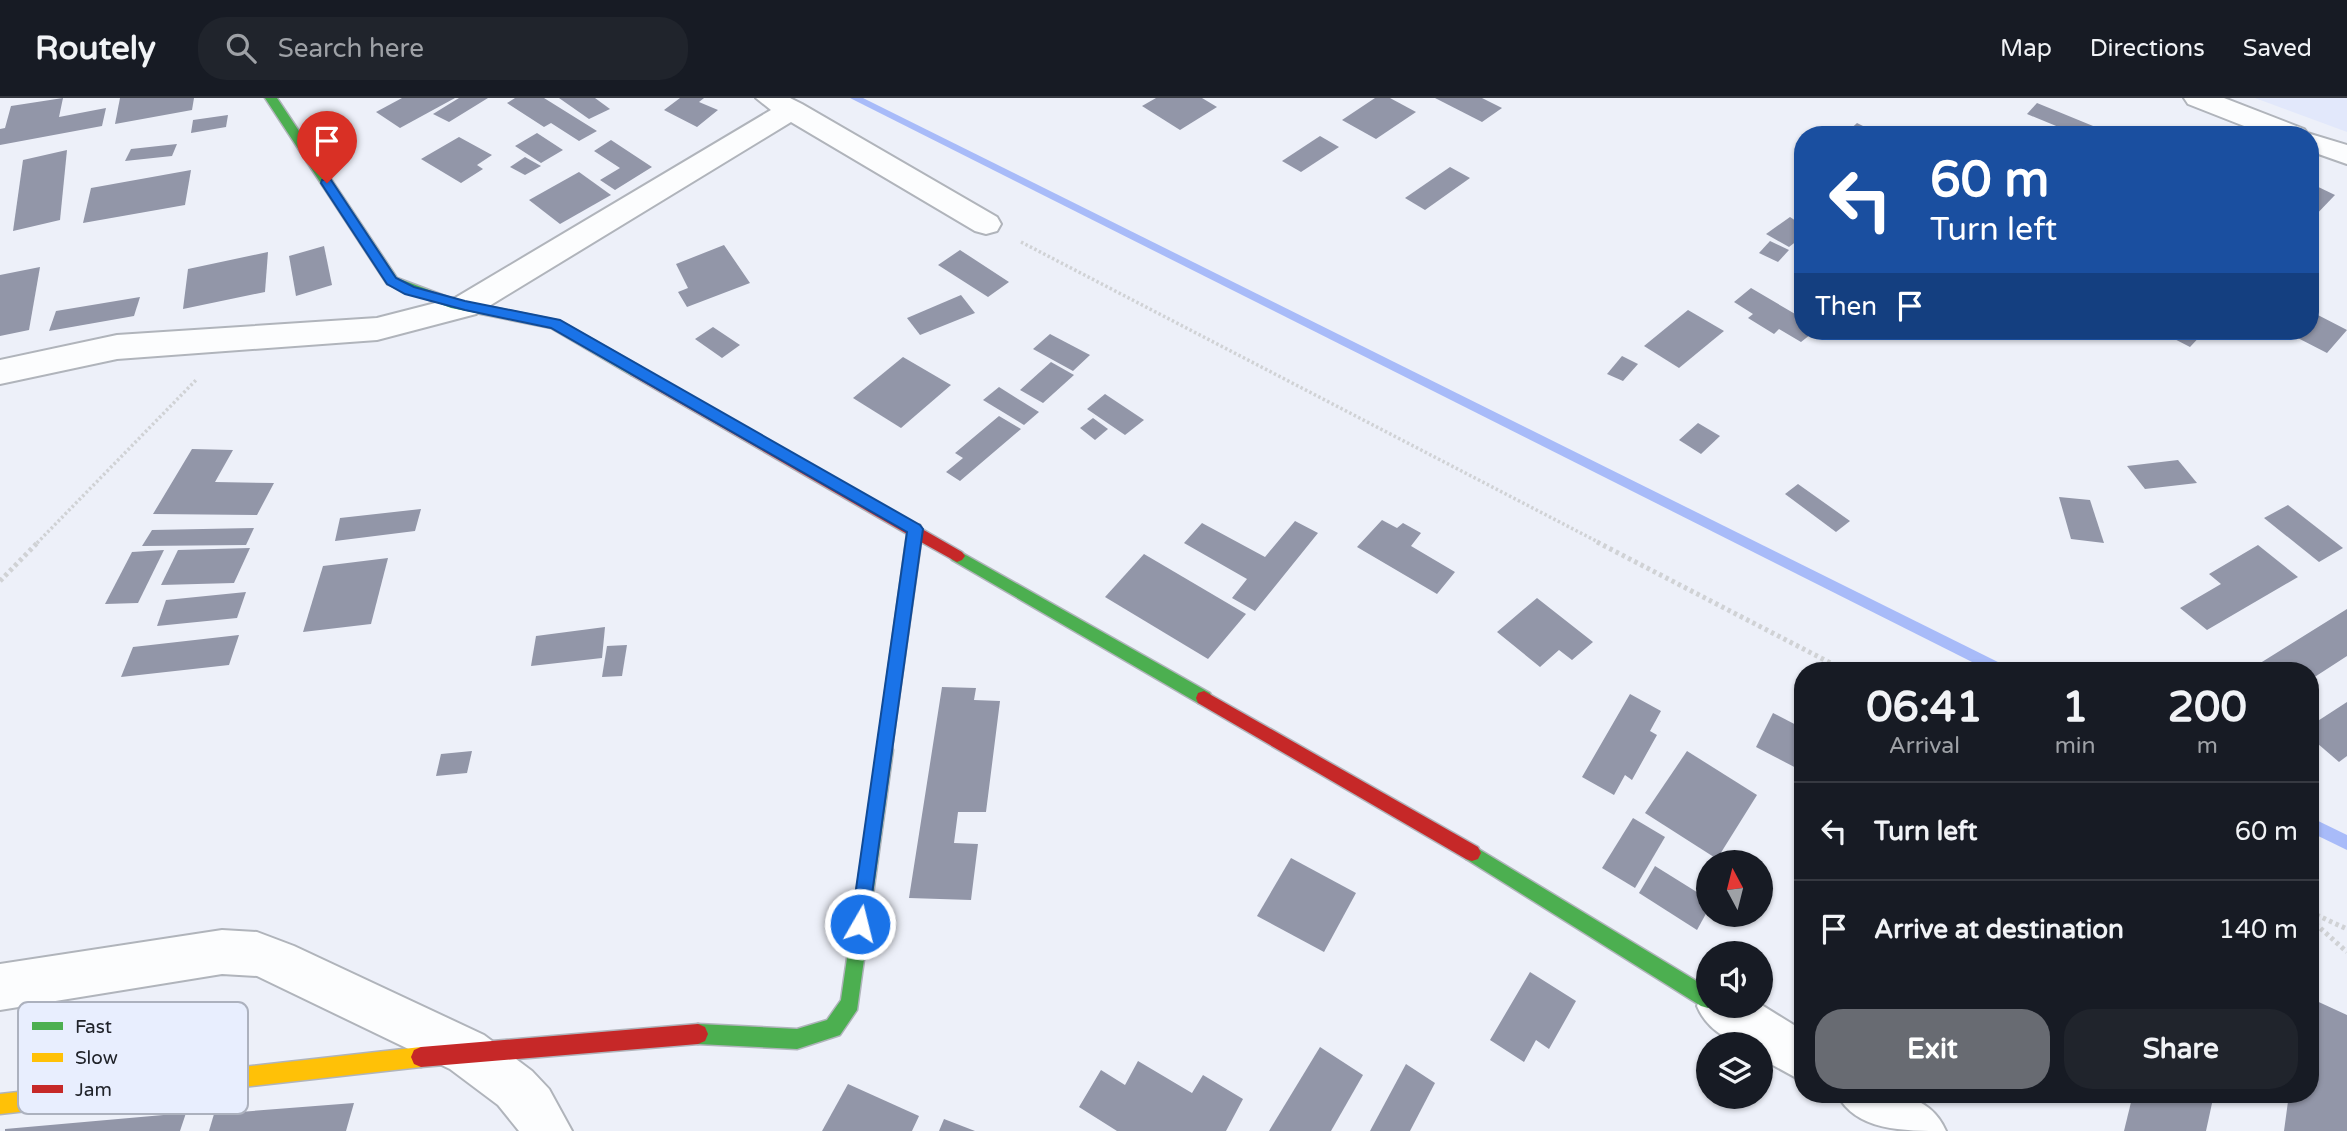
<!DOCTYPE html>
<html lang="en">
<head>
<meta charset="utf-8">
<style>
	body { margin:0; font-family:"Varela Round",sans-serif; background:#20242c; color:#f1f3f6; height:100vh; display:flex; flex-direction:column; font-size:26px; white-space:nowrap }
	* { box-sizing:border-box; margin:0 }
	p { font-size:23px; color:#9ea1a6 }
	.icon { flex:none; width:38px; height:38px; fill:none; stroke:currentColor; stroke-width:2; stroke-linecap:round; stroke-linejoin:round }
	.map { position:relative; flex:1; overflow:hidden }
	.details { position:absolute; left:1794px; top:564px; width:525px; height:441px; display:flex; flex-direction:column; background:#171b24; border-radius:28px; box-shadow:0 2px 5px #0004 }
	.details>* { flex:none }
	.banner { position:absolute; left:1794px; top:28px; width:525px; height:214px; border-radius:28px; box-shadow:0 2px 5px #0004; background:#1a4fa0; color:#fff; overflow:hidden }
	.needle { width:46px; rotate:353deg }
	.tools { position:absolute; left:1696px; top:752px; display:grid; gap:14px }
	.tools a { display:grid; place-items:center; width:77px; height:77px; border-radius:50%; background:#171b24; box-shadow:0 2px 5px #0004; font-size:35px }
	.pin { position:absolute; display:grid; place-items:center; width:60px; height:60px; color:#fff; margin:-72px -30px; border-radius:50% 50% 50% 0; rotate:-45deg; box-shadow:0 0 7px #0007 }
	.pin .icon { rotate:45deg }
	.me { position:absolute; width:77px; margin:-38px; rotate:8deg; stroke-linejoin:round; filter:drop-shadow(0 0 5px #0008) }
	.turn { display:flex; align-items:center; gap:24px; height:147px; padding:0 21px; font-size:32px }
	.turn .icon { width:91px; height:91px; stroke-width:2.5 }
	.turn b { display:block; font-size:49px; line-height:60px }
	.then { display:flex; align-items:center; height:66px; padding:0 21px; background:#0003; gap:14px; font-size:26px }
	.eta { display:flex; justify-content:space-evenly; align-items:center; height:119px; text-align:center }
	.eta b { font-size:42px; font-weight:700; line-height:49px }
	.button { display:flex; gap:14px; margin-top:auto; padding:14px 21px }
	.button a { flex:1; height:80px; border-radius:28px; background:#686b72; color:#fff; font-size:28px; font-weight:700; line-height:80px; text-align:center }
	.button a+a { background:#20242c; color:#f1f3f6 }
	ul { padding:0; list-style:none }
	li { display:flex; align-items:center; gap:21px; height:98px; padding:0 21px; border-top:2px solid #363941 }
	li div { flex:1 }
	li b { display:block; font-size:26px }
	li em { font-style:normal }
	header { display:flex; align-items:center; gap:42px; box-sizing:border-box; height:98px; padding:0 35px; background:#171b24; border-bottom:2px solid #363941 }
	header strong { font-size:33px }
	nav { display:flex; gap:38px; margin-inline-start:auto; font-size:24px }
	.search { width:490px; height:63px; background:#20242c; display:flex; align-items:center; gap:18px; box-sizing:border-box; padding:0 24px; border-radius:28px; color:#9ea1a6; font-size:26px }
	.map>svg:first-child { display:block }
	.built { fill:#e2e8fb }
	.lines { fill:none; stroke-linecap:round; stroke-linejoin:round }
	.stream { fill:#a8bbf9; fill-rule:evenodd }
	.building { fill:#9296a8 }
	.street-casing { stroke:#b0b4bb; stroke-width:4 }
	.fast-casing { stroke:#b0b4bb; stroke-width:3 }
	.slow-casing { stroke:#b0b4bb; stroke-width:3 }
	.jam-casing { stroke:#b0b4bb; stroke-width:3 }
	.path-far1 { stroke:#d0d2d5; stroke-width:3.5; stroke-dasharray:2.5 2.5; stroke-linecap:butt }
	.path { stroke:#d0d2d5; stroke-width:5; stroke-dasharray:3.5 3.5; stroke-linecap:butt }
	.street { fill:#fcfdfe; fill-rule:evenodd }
	.fast { fill:#4caf50; fill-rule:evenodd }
	.slow { fill:#ffc107; fill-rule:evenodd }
	.jam { fill:#c62828; fill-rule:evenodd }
	.route { fill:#1a73e8; stroke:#114b97; stroke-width:2 }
	.key { fill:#e8eefe; stroke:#acb1be; stroke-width:2 }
	.key-label { font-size:19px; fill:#20232a }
</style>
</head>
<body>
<header>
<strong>Routely</strong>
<div class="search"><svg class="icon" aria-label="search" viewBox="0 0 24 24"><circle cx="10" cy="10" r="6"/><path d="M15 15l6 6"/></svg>Search here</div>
<nav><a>Map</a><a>Directions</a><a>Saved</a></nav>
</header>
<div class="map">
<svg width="2347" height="1033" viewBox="0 0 2347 1033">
	<rect width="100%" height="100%" fill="#edf0f9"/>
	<!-- built -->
	<path class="built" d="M2255 0H2347V34Z"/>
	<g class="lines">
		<!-- stream -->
		<g class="stream">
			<path d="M850 0H863L2006 568 2008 572H1988Z"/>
			<path d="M2310 719 2347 737V752L2310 734Z"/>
		</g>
	</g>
	<!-- building -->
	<g class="building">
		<path d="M63 0 59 19 106 10 102 28 0 47V31L5 30 11 8Z"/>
		<path d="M120 0H194L192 12 115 26Z"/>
		<path d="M402 0H455L400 30 376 14Z"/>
		<path d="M459 0H488L449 24 433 16Z"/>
		<path d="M515 0H544L597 33 579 43 551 25 544 29 507 5Z"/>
		<path d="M559 0H595L610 11 589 21Z"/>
		<path d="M680 0H704L699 4 718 12 697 29 664 12Z"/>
		<path d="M1156 0H1202L1217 9 1180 32 1142 8Z"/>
		<path d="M1375 0H1390L1416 14 1376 41 1342 22Z"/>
		<path d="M1435 0H1482L1502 10 1482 24Z"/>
		<path d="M2037 5 2115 37H2078L2027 16Z"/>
		<path d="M228 17 226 29 191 35 193 22Z"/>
		<path d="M1857 25 1877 35 1844 37Z"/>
		<path d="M537 35 563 52 541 65 515 48Z"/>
		<path d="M1320 38 1339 49 1301 74 1282 63Z"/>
		<path d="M459 39 492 57 477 67 483 71 461 85 421 61Z"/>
		<path d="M611 42 652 69 615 92 600 82 620 70 594 53Z"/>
		<path d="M177 46 172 58 125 63 131 51Z"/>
		<path d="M67 52 60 122 13 133 23 62Z"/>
		<path d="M525 59 541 68 525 77 510 69Z"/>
		<path d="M1450 69 1470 80 1425 112 1405 100Z"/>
		<path d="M191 72 185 107 83 125 91 90Z"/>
		<path d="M579 74 611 97 560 126 529 102Z"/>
		<path d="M2310 85 2335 97 2310 123Z"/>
		<path d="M1790 119 1802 127V139L1789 149 1766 136Z"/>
		<path d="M1770 143 1789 152 1778 164 1759 155Z"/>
		<path d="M724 147 750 185 687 209 678 194 688 190 676 166Z"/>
		<path d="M324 148 332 187 296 198 289 158Z"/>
		<path d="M960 152 1009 184 988 199 938 167Z"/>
		<path d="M268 154 265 194 183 211 188 171Z"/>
		<path d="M40 169 29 232 0 238V177Z"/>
		<path d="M1751 190 1802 220V233H1815L1801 244 1779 231 1774 236 1748 220 1753 216 1734 204Z"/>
		<path d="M961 197 975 215 920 237 907 220Z"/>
		<path d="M140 199 134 218 49 233 56 213Z"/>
		<path d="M1688 212 1724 233 1679 270 1644 248Z"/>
		<path d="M2314 215 2347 232 2327 255 2292 237 2296 233H2310V219Z"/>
		<path d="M713 229 740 247 722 260 695 241Z"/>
		<path d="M2159 233H2205L2190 249Z"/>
		<path d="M1050 236 1090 257 1073 273 1033 251Z"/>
		<path d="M1622 258 1638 266 1623 283 1607 276Z"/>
		<path d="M903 259 951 287 901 330 853 300Z"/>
		<path d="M1051 264 1074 277 1043 305 1020 292Z"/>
		<path d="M999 289 1039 314 1024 327 983 302Z"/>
		<path d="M1105 296 1144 322 1125 337 1087 311Z"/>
		<path d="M999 318 1021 331 960 383 946 374 963 360 955 355Z"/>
		<path d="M1093 320 1108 331 1095 342 1080 330Z"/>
		<path d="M1698 325 1720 338 1701 356 1679 342Z"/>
		<path d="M192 351 233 352 215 384 274 385 257 417 153 416Z"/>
		<path d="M2178 362 2197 385 2145 391 2127 368Z"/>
		<path d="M1798 386 1850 423 1836 434 1785 396Z"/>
		<path d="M2059 399 2090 402 2104 445 2071 441Z"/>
		<path d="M2288 407 2343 450 2319 464 2264 420Z"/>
		<path d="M421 411 415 433 335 443 340 420Z"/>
		<path d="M1382 422 1397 430 1403 425 1421 435 1411 448 1455 474 1437 496 1357 449Z"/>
		<path d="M1295 423 1318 435 1255 513 1232 500 1247 481 1184 445 1202 425 1265 459Z"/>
		<path d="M254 430 246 447 142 448 152 432Z"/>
		<path d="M2258 447 2298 479 2207 532 2180 510 2221 486 2209 476Z"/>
		<path d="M250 450 234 485 161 487 178 452Z"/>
		<path d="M164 452 138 505 105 506 132 454Z"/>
		<path d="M1144 456 1246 516 1208 561 1105 499Z"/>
		<path d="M388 460 371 526 303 534 323 468Z"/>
		<path d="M246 494 237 520 157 528 166 502Z"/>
		<path d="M1537 500 1593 544 1572 562 1559 552 1540 569 1497 534Z"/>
		<path d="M2347 511V558L2310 582V572H2249Z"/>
		<path d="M605 529 602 560 531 568 536 538Z"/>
		<path d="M239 537 229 567 121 579 133 549Z"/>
		<path d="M627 547 622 578 602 579 607 548Z"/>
		<path d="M942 589 976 590 974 602 1000 603 986 714H958L954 745 978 746 971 802 909 800Z"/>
		<path d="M1630 596 1661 613 1650 633 1657 637 1632 682 1625 677 1614 697 1582 679Z"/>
		<path d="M2347 604V658L2339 664 2310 639V628Z"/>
		<path d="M1773 615 1802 630V673L1756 649Z"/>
		<path d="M472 653 467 675 436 678 441 656Z"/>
		<path d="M1687 653 1757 697 1717 761 1645 715Z"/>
		<path d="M1633 720 1665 739 1635 790 1602 770Z"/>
		<path d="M1291 760 1356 795 1324 854 1257 818Z"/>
		<path d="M1655 768 1708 801V812L1697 832 1639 795Z"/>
		<path d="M1530 874 1576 903 1549 951 1536 942 1524 964 1490 942Z"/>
		<path d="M2310 900 2347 917V1033H2284L2289 996H2310Z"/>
		<path d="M1320 949 1363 977 1331 1033H1269Z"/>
		<path d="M1138 963 1192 995 1203 977 1243 1001 1226 1033H1117L1079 1009 1101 972 1125 987Z"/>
		<path d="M1406 966 1435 985 1410 1033H1370Z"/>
		<path d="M848 986 919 1018 912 1033H822Z"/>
		<path d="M2133 996H2214L2206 1033H2124Z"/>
		<path d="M354 1005 346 1033H209L214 1016Z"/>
		<path d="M186 1015 180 1033H5V1031Z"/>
		<path d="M944 1021 975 1033H939Z"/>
	</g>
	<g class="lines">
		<!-- street casing -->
		<g class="street-casing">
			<g id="street">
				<path d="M756 0H790L802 6 997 119 1001 126 997 133 986 136 975 133 791 24 476 216 377 242 117 261 0 286V262L117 237 377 220 455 200 771 12Z"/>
				<path d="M2184 0H2224L2304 31 2307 35 2347 47V66L2310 53V37H2267L2188 6Z"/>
				<path d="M222 832 257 834 294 848 484 937 532 973 549 991 572 1033H519L498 1007 450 971 257 878 222 876 0 912V866Z"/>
				<path d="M1708 890V908L1760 906 1802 932V983L1760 960V947C1733 947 1708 934 1697 908L1704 892Z"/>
				<path d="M1837 996C1878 994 1927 989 1946 1033 1903 1033 1856 1033 1837 996Z"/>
			</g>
		</g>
		<!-- fast casing -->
		<g class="fast-casing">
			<g id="fast">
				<path d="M265 0H277L397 180 453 201 560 223 641 269 643 273 641 277H631L551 230 451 210 387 186Z"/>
				<path d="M957 452 1210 595 1212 600 1210 605 1204 607 1198 605 952 462 949 458 952 454Z"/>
				<path d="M885 645 891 647 893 652 857 912 840 937 797 951 698 946 691 943 688 936 691 929 698 926 797 931 827 922 841 902 877 652 879 647Z"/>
				<path d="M1472 747 1708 890V908H1713L1708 910 1701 908 1466 761 1463 755 1466 749Z"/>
			</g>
		</g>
		<!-- slow casing -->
		<g class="slow-casing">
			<path id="slow" d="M421 949 428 952 431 959 428 966 421 969 0 1016V996Z"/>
		</g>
		<!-- jam casing -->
		<g class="jam-casing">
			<g id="jam">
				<path d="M636 268 913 426 920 427 922 431 962 454 965 458 962 462 957 464 921 444 891 657 885 659 879 657 877 652 907 436 631 277 629 273Z"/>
				<path d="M1204 593 1478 749 1481 755 1478 761 1472 763 1466 761 1198 605 1196 600 1198 595Z"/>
				<path d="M698 926 705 929 708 936 705 943 698 946 421 969 414 966 411 959 414 952 421 949Z"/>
			</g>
		</g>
		<!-- path-far1 -->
		<g class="path-far1">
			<path d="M1021 144 1600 445"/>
			<path d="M37 445 197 281"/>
		</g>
		<!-- path -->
		<g class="path">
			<path d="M1597 444 1844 572"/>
			<path d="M0 483 38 444"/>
			<path d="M2310 814 2347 831"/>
			<path d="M2310 821 2347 854"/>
		</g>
		<!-- street -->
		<use href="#street" class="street"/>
		<!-- fast -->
		<use href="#fast" class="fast"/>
		<!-- slow -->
		<use href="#slow" class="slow"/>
		<!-- jam -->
		<use href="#jam" class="jam"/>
	</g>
	<!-- route -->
	<path class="route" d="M322 82H331L396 180 414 189 465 203 560 222 920 427 923 431 867 832 860 835 854 832 851 826 907 434 551 230 465 212 405 196 387 186 321 85Z"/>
	<!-- legend -->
	<rect x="18" y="904" width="230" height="112" rx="10" class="key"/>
	<rect x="32" y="924" width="31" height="8" fill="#4caf50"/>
	<rect x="32" y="955" width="31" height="9" fill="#ffc107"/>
	<rect x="32" y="987" width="31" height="8" fill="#c62828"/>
	<g class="key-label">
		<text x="75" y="935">Fast</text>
		<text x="75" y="966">Slow</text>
		<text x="75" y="998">Jam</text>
	</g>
</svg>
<div class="tools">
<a><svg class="needle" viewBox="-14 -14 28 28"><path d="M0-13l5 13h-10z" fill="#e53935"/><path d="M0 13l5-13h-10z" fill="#9ea1a6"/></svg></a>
<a><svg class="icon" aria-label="sound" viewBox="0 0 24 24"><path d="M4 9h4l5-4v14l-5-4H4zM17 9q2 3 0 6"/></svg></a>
<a><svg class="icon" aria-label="layers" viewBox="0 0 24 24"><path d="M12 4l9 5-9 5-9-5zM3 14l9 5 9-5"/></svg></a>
</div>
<div class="pin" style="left:327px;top:85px;background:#d93025"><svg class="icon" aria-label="arrive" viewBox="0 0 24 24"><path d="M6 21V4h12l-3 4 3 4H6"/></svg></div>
<svg class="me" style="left:860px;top:826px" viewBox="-20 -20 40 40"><circle r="17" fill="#1a73e8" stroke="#fff" stroke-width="3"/><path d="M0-11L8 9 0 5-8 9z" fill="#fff"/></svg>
<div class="banner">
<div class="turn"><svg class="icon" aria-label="left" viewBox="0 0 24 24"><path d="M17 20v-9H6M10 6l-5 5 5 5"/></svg><div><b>60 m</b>Turn left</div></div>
<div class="then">Then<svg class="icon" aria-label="arrive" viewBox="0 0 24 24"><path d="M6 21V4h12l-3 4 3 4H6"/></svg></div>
</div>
<section class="details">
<div class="eta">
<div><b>06:41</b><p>Arrival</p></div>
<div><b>1</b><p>min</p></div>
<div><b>200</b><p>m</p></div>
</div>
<ul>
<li><svg class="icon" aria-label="left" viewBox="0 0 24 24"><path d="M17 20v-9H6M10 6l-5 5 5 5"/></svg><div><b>Turn left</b></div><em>60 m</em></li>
<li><svg class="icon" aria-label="arrive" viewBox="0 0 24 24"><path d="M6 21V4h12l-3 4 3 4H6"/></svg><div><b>Arrive at destination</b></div><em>140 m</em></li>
</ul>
<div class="button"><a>Exit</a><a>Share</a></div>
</section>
</div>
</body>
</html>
